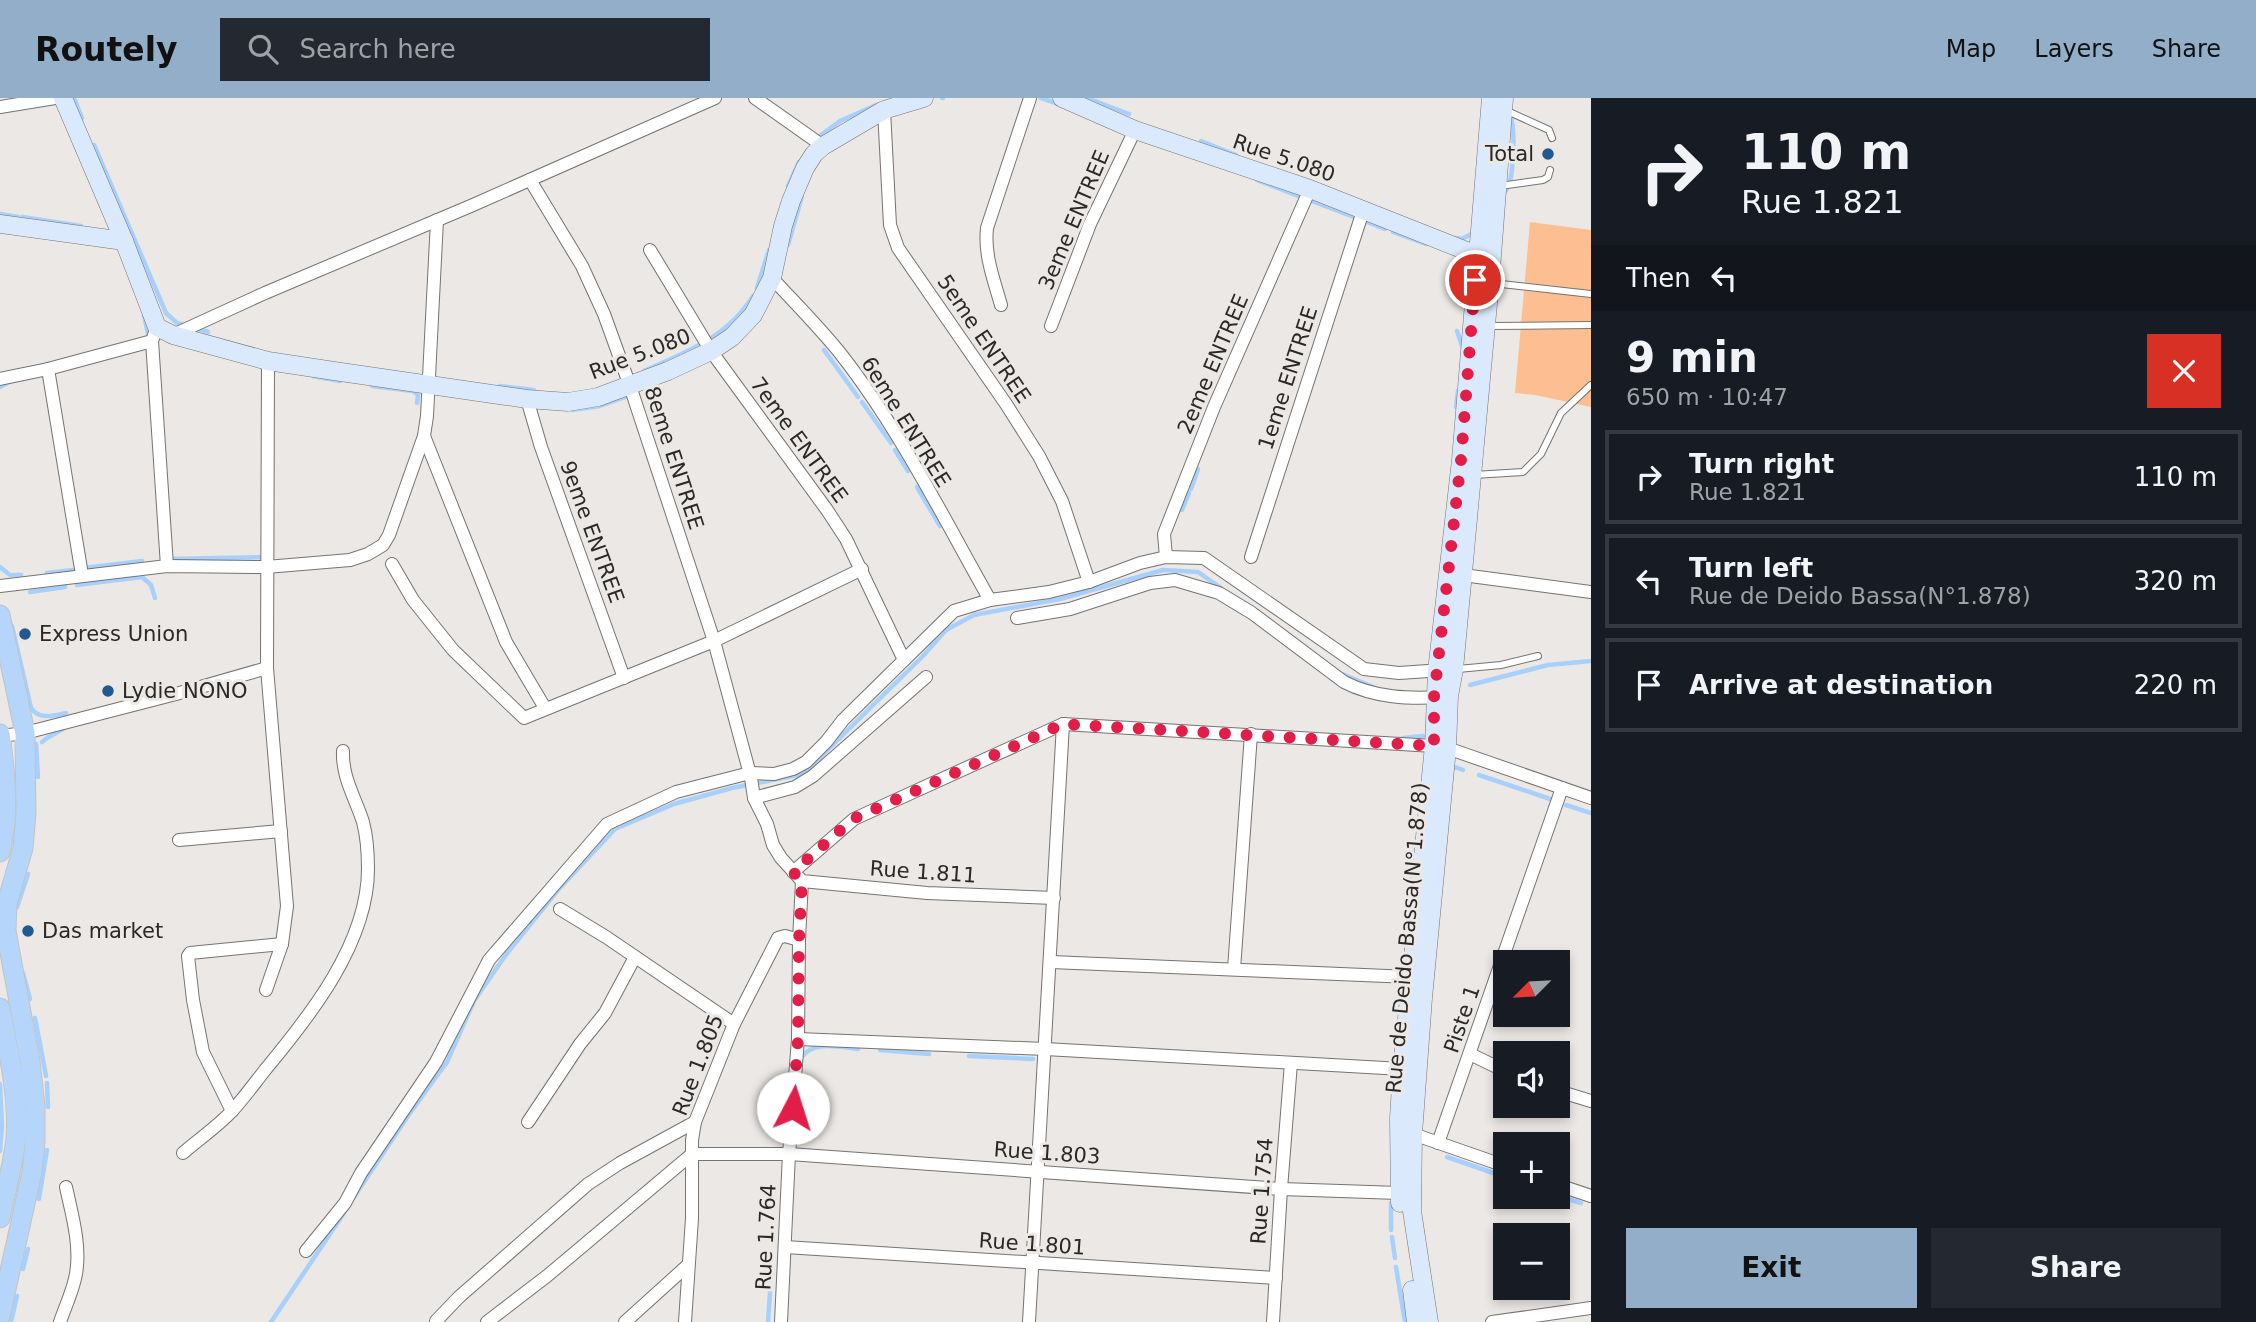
<!DOCTYPE html>
<html lang="en">
<head>
<meta charset="utf-8">
<style>
	body { margin:0; font-family:"DejaVu Sans",sans-serif; background:#242831; color:#f1f3f6; height:100vh; display:flex; flex-direction:column; font-size:26px; white-space:nowrap }
	* { box-sizing:border-box; margin:0 }
	p { font-size:23px; color:#9ea1a6 }
	.icon { flex:none; width:38px; height:38px; fill:none; stroke:currentColor; stroke-width:2; stroke-linecap:round; stroke-linejoin:round }
	.map { position:relative; flex:1; overflow:hidden }
	.side { display:flex; flex-direction:column; background:#171b24; width:665px }
	.side>* { flex:none }
	.banner { background:#171b24; color:#f1f3f6; overflow:hidden }
	.needle { width:46px; rotate:246deg }
	.tools { position:absolute; left:1493px; top:852px; display:grid; gap:14px }
	.tools a { display:grid; place-items:center; width:77px; height:77px; border-radius:0px; background:#171b24; box-shadow:0 4px 10px #0003; font-size:35px }
	.pin { position:absolute; display:grid; place-items:center; width:60px; height:60px; color:#fff; margin:-30px; border:4px solid #fff; border-radius:50%; box-shadow:0 2px 7px #0007 }
	.me { position:absolute; width:77px; margin:-38px; rotate:5deg; stroke-linejoin:round; filter:drop-shadow(0 0 5px #0008) }
	.turn { display:flex; align-items:center; gap:24px; height:147px; padding:0 35px; font-size:32px }
	.turn .icon { width:91px; height:91px; stroke-width:2.5 }
	.turn b { display:block; font-size:49px; line-height:60px }
	.then { display:flex; align-items:center; height:66px; padding:0 35px; background:#0003; gap:14px; font-size:26px }
	.round { display:grid; place-items:center; flex:none; width:74px; height:74px; border-radius:0px; background:#242831 }
	.overview { display:flex; align-items:center; justify-content:space-between; height:119px; padding:0 35px }
	h1 { font-size:42px; font-weight:700; line-height:52px }
	.action { display:flex; gap:14px; margin-top:auto; padding:14px 35px }
	.action a { flex:1; height:80px; border-radius:0px; background:#93aec8; color:#111; font-size:28px; font-weight:700; line-height:80px; text-align:center }
	.action a+a { background:#242831; color:#f1f3f6 }
	ul { padding:0; list-style:none }
	li { display:flex; align-items:center; gap:21px; height:94px; margin:0 14px 10px; padding:0 21px; border:4px solid #363941; border-radius:0px }
	li div { flex:1 }
	li b { display:block; font-size:26px }
	li em { font-style:normal }
	header { display:flex; align-items:center; gap:42px; box-sizing:border-box; height:98px; padding:0 35px; background:#93aec8; color:#111 }
	header strong { font-size:33px }
	nav { display:flex; gap:38px; margin-inline-start:auto; font-size:24px }
	.search { width:490px; height:63px; background:#242831; display:flex; align-items:center; gap:18px; box-sizing:border-box; padding:0 24px; border-radius:0px; color:#9ea1a6; font-size:26px }
	main { display:flex; flex:1; min-height:0 }
	.map>svg:first-child { display:block }
	.green { fill:#fdbf92 }
	.lines { fill:none; stroke-linecap:round; stroke-linejoin:round }
	.stream { stroke:#a8d0fc; stroke-width:4.5 }
	.lane-casing { stroke:#767371; stroke-width:8 }
	.street-casing { stroke:#767371; stroke-width:14 }
	.secondary-casing { stroke:#767371; stroke-width:19 }
	.primary-casing { stroke:#c3c3c3; stroke-width:21 }
	.lane { stroke:#fff; stroke-width:6 }
	.street { stroke:#fff; stroke-width:12 }
	.secondary { stroke:#daeafc; stroke-width:18 }
	.primary { stroke:#b5d6fa; stroke-width:19 }
	.route { stroke:#e11d48; stroke-width:12; stroke-dasharray:0 21.6 }
	.poi-dot { fill:#215990; stroke:#ebe8e5; stroke-width:2.5 }
	.labels { text-anchor:middle; dominant-baseline:central; stroke-width:6; stroke-linejoin:round; paint-order:stroke }
	.poi-label { font-size:21px; fill:#2a2928; stroke:#ebe8e5; text-anchor:start }
	.street-label { font-size:21px; fill:#2a2928; stroke:#ebe8e5 }
</style>
</head>
<body>
<header>
<strong>Routely</strong>
<div class="search"><svg class="icon" aria-label="search" viewBox="0 0 24 24"><circle cx="10" cy="10" r="6"/><path d="M15 15l6 6"/></svg>Search here</div>
<nav><a>Map</a><a>Layers</a><a>Share</a></nav>
</header>
<main>
<div class="map">
<svg width="1591" height="1224" viewBox="0 0 1591 1224">
	<rect width="100%" height="100%" fill="#ebe8e5"/>
	<!-- green -->
	<path class="green" d="M1530 124 1591 132V309L1535 297 1515 295Z"/>
	<g class="lines">
		<!-- stream -->
		<g class="stream">
			<path d="M74 0 82 20"/>
			<path d="M942 0H943"/>
			<path d="M1041 0 1056 5"/>
			<path d="M1087 0 1129 16"/>
			<path d="M817 40 840 23 876 7"/>
			<path d="M1201 43 1236 57"/>
			<path d="M94 47 166 215 177 225 188 228"/>
			<path d="M1257 82 1301 99"/>
			<path d="M788 88 799 64"/>
			<path d="M1503 97C1505 94 1507 91 1509 87 1513 75 1516 29 1510 18"/>
			<path d="M1309 102 1359 121"/>
			<path d="M0 116 18 119"/>
			<path d="M22 119 81 128"/>
			<path d="M1367 124 1385 131"/>
			<path d="M1393 134 1426 146"/>
			<path d="M1456 140 1462 141 1473 135"/>
			<path d="M788 147 802 98"/>
			<path d="M1462 181V176L1470 169"/>
			<path d="M757 190 769 152"/>
			<path d="M144 217 148 236"/>
			<path d="M196 230 208 234"/>
			<path d="M1457 233 1462 248"/>
			<path d="M824 252 858 299"/>
			<path d="M644 273C687 254 728 239 753 198"/>
			<path d="M313 278 340 283"/>
			<path d="M372 288 413 293 418 297 417 305"/>
			<path d="M500 288 534 292"/>
			<path d="M0 289 9 284"/>
			<path d="M862 304 891 345"/>
			<path d="M1456 309 1458 293"/>
			<path d="M572 312 600 308 631 297"/>
			<path d="M895 352 908 373"/>
			<path d="M917 389 940 428"/>
			<path d="M1191 391 1198 371"/>
			<path d="M1182 412 1189 395"/>
			<path d="M168 461 264 459"/>
			<path d="M0 469 10 477H21"/>
			<path d="M84 470 142 463"/>
			<path d="M47 475 73 472"/>
			<path d="M77 487 142 479 151 487 155 500"/>
			<path d="M30 494 65 489"/>
			<path d="M12 528 31 610C39 622 53 618 66 615"/>
			<path d="M1342 576 1373 589"/>
			<path d="M1470 587 1548 567 1591 563"/>
			<path d="M1403 640 1423 638"/>
			<path d="M42 644 47 640 63 631"/>
			<path d="M36 646 38 679"/>
			<path d="M1451 673 1455 669 1463 672"/>
			<path d="M1479 677 1550 701"/>
			<path d="M1566 707 1591 715"/>
			<path d="M17 809 28 776"/>
			<path d="M23 875 30 901"/>
			<path d="M35 920 46 978"/>
			<path d="M880 952 929 956"/>
			<path d="M969 958 1033 961"/>
			<path d="M801 960C813 942 839 949 858 951"/>
			<path d="M47 985 48 1009"/>
			<path d="M0 986 2 1028 0 1053"/>
			<path d="M1447 1059 1502 1078"/>
			<path d="M354 1099 410 1015 447 964 474 903 505 858 558 792 615 731 674 706 732 690 803 676 922 559 946 532 974 517 1060 501 1163 472 1198 474 1221 490"/>
			<path d="M1561 1099 1581 1105"/>
			<path d="M39 1101 47 1052"/>
			<path d="M1391 1105V1132"/>
			<path d="M1392 1139 1395 1160"/>
			<path d="M1396 1169 1405 1224"/>
			<path d="M23 1171 28 1151"/>
			<path d="M11 1224 17 1198"/>
			<path d="M271 1224 344 1115"/>
			<path d="M768 1224 770 1194"/>
		</g>
		<!-- lane casing -->
		<g class="lane-casing">
			<g id="lane">
				<path d="M1505 12 1549 32 1552 40"/>
				<path d="M1500 88 1543 82 1548 79 1550 72"/>
				<path d="M1492 185 1591 196"/>
				<path d="M1488 228 1591 227"/>
				<path d="M1474 377 1523 374 1541 356 1561 315 1591 287"/>
				<path d="M1458 571 1501 567 1538 558"/>
			</g>
		</g>
		<!-- street casing -->
		<g class="street-casing">
			<g id="street">
				<path d="M755 0 823 48"/>
				<path d="M0 9 55 0"/>
				<path d="M884 12 890 127 898 150 1006 306 1039 358 1062 403 1089 484"/>
				<path d="M530 82 582 168 604 216 630 288 714 543 751 680 754 700 767 726 773 747 781 760 802 783 927 795 1054 800"/>
				<path d="M650 152 711 253 827 412 846 441 904 562"/>
				<path d="M772 180C795 205 819 229 840 255 899 330 943 419 990 502"/>
				<path d="M1001 207C994 182 984 157 987 130L1030 0"/>
				<path d="M1051 228 1090 126 1135 32"/>
				<path d="M157 229 152 243 167 468"/>
				<path d="M173 237 265 195 473 107 715 0"/>
				<path d="M48 271 82 477"/>
				<path d="M0 281 48 271 152 243"/>
				<path d="M527 301 541 349 624 580"/>
				<path d="M424 338 506 544 545 610"/>
				<path d="M1166 459 1164 436 1214 309 1310 91"/>
				<path d="M1251 459 1363 113"/>
				<path d="M392 466 413 502 453 552 524 620 714 543 862 471"/>
				<path d="M1463 477 1591 494"/>
				<path d="M0 488 167 468 266 469 350 462 368 456 383 447 389 437 424 338 427 318 437 122"/>
				<path d="M1017 520 1070 511 1150 485 1175 482 1219 495 1252 515 1344 584C1375 600 1409 601 1443 599"/>
				<path d="M0 638 25 635 176 596 267 570"/>
				<path d="M754 700 795 689 813 678 926 579"/>
				<path d="M179 742 281 733"/>
				<path d="M793 774 854 721 1063 626 1434 648 1447 650 1591 700"/>
				<path d="M560 811 606 839 734 926"/>
				<path d="M1051 864 1411 879"/>
				<path d="M1234 871 1251 636"/>
				<path d="M266 892 282 846 287 808 267 570 268 263"/>
				<path d="M798 941 1045 951 1402 971"/>
				<path d="M1470 956 1505 973"/>
				<path d="M1558 993 1591 1003"/>
				<path d="M232 1013 203 954 193 902 188 858 190 855 282 846"/>
				<path d="M528 1024 580 946 605 915 635 859"/>
				<path d="M1413 1036 1505 1068"/>
				<path d="M1438 1045 1562 690"/>
				<path d="M183 1055C199 1041 217 1029 232 1013 244 1000 254 986 265 972 310 918 368 845 368 771 368 756 367 739 363 724 355 699 342 680 343 653"/>
				<path d="M1558 1087 1591 1098"/>
				<path d="M785 1149 1276 1180"/>
				<path d="M306 1153 345 1105 361 1075 436 964 489 862 607 726 676 694 750 675 774 676 793 671 806 664 826 644 843 622 954 513 990 502 1049 494 1089 484 1140 465 1166 459 1204 460 1364 571 1399 575 1443 572"/>
				<path d="M436 1223 459 1199 588 1086 620 1065 695 1024"/>
				<path d="M60 1224C65 1209 73 1193 76 1176 81 1147 72 1117 66 1089"/>
				<path d="M487 1224 547 1178 692 1056H789L1281 1091 1399 1095"/>
				<path d="M625 1224 688 1167"/>
				<path d="M685 1224 692 1120V1042L695 1024 734 926 778 840 785 838 799 842"/>
				<path d="M781 1224 789 1056 798 941 799 842 802 783"/>
				<path d="M1029 1224 1063 626"/>
				<path d="M1273 1224 1281 1091 1291 965"/>
				<path d="M1492 1224 1591 1210"/>
			</g>
		</g>
		<!-- secondary casing -->
		<g class="secondary-casing">
			<g id="secondary">
				<path d="M63 0 124 143 157 229 173 237 268 263 334 273 527 301 568 304 598 299 668 273 711 253 732 239 753 217 772 180 783 128 791 103 805 70 814 56 823 48 884 12 924 0"/>
				<path d="M1062 0 1135 32 1310 91 1477 157 1488 158"/>
				<path d="M0 126 124 143"/>
				<path d="M1400 1105 1399 1020 1402 971 1434 648 1437 573 1461 362 1491 0"/>
				<path d="M1412 1192 1416 1224"/>
				<path d="M1429 1224 1412 1113 1413 1036 1423 900 1447 650 1449 598 1454 571 1490 184 1504 0"/>
			</g>
		</g>
		<!-- primary casing -->
		<g class="primary-casing">
			<g id="primary">
				<path d="M0 517 25 635 26 715 23 750 7 805 6 833 30 963 35 1008V1044L32 1074 0 1218"/>
				<path d="M0 636C5 674 10 717 0 754"/>
				<path d="M0 910C8 952 19 997 16 1040 13 1067 6 1093 0 1120"/>
			</g>
		</g>
		<!-- lane -->
		<use href="#lane" class="lane"/>
		<!-- street -->
		<use href="#street" class="street"/>
		<!-- secondary -->
		<use href="#secondary" class="secondary"/>
		<!-- primary -->
		<use href="#primary" class="primary"/>
	</g>
	<g class="lines">
		<!-- route -->
		<path class="route" d="M793 1010 798 941 799 842 802 783 793 774 853 721 1063 626 1434 648V599L1461 362 1475 182"/>
	</g>
	<!-- markers -->
	<g class="poi-dot">
		<circle cx="1548" cy="56" r="7"/>
		<circle cx="25" cy="536" r="7"/>
		<circle cx="108" cy="593" r="7"/>
		<circle cx="28" cy="833" r="7"/>
	</g>
	<g class="labels">
		<!-- poi labels -->
		<g class="poi-label">
			<text x="1534" y="56" text-anchor="end">Total</text>
			<text x="39" y="536">Express Union</text>
			<text x="122" y="593">Lydie NONO</text>
			<text x="42" y="833">Das market</text>
		</g>
		<!-- street labels -->
		<g class="street-label">
			<text transform="translate(1284 60) rotate(19)">Rue 5.080</text>
			<text transform="translate(1074 122) rotate(-67)">3eme ENTREE</text>
			<text transform="translate(984 241) rotate(56)">5eme ENTREE</text>
			<text transform="translate(640 256) rotate(-21)">Rue 5.080</text>
			<text transform="translate(1213 266) rotate(-67)">2eme ENTREE</text>
			<text transform="translate(1288 280) rotate(-72)">1eme ENTREE</text>
			<text transform="translate(906 324) rotate(58)">6eme ENTREE</text>
			<text transform="translate(799 342) rotate(54)">7eme ENTREE</text>
			<text transform="translate(674 360) rotate(72)">8eme ENTREE</text>
			<text transform="translate(592 434) rotate(70)">9eme ENTREE</text>
			<text transform="translate(923 774) rotate(4)">Rue 1.811</text>
			<text transform="translate(1407 840) rotate(-85)">Rue de Deido Bassa(N°1.878)</text>
			<text transform="translate(1462 921) rotate(-71)">Piste 1</text>
			<text transform="translate(698 967) rotate(-69)">Rue 1.805</text>
			<text transform="translate(1047 1055) rotate(4)">Rue 1.803</text>
			<text transform="translate(1262 1093) rotate(-86)">Rue 1.754</text>
			<text transform="translate(766 1139) rotate(-87)">Rue 1.764</text>
			<text transform="translate(1032 1146) rotate(4)">Rue 1.801</text>
		</g>
	</g>
</svg>
<div class="tools">
<a><svg class="needle" viewBox="-14 -14 28 28"><path d="M0-13l5 13h-10z" fill="#e53935"/><path d="M0 13l5-13h-10z" fill="#9ea1a6"/></svg></a>
<a><svg class="icon" aria-label="sound" viewBox="0 0 24 24"><path d="M4 9h4l5-4v14l-5-4H4zM17 9q2 3 0 6"/></svg></a>
<a>+</a>
<a>−</a>
</div>
<div class="pin" style="left:1475px;top:182px;background:#d93025"><svg class="icon" aria-label="arrive" viewBox="0 0 24 24"><path d="M6 21V4h12l-3 4 3 4H6"/></svg></div>
<svg class="me" style="left:793px;top:1010px" viewBox="-20 -20 40 40"><circle r="19" fill="#fff"/><path d="M0-13L10 11 0 6-10 11z" fill="#e11d48"/></svg>
</div>
<section class="side">
<div class="banner">
<div class="turn"><svg class="icon" aria-label="right" viewBox="0 0 24 24"><path d="M7 20v-9h11M14 6l5 5-5 5"/></svg><div><b>110 m</b>Rue 1.821</div></div>
<div class="then">Then<svg class="icon" aria-label="left" viewBox="0 0 24 24"><path d="M17 20v-9H6M10 6l-5 5 5 5"/></svg></div>
</div>
<div class="overview"><div><h1>9 min</h1><p>650 m · 10:47</p></div><a class="round" style="background:#d93025;color:#fff"><svg class="icon" aria-label="close" viewBox="0 0 24 24"><path d="M6 6l12 12M18 6L6 18"/></svg></a></div>
<ul>
<li><svg class="icon" aria-label="right" viewBox="0 0 24 24"><path d="M7 20v-9h11M14 6l5 5-5 5"/></svg><div><b>Turn right</b><p>Rue 1.821</p></div><em>110 m</em></li>
<li><svg class="icon" aria-label="left" viewBox="0 0 24 24"><path d="M17 20v-9H6M10 6l-5 5 5 5"/></svg><div><b>Turn left</b><p>Rue de Deido Bassa(N°1.878)</p></div><em>320 m</em></li>
<li><svg class="icon" aria-label="arrive" viewBox="0 0 24 24"><path d="M6 21V4h12l-3 4 3 4H6"/></svg><div><b>Arrive at destination</b></div><em>220 m</em></li>
</ul>
<div class="action"><a>Exit</a><a>Share</a></div>
</section>
</main>
</body>
</html>
